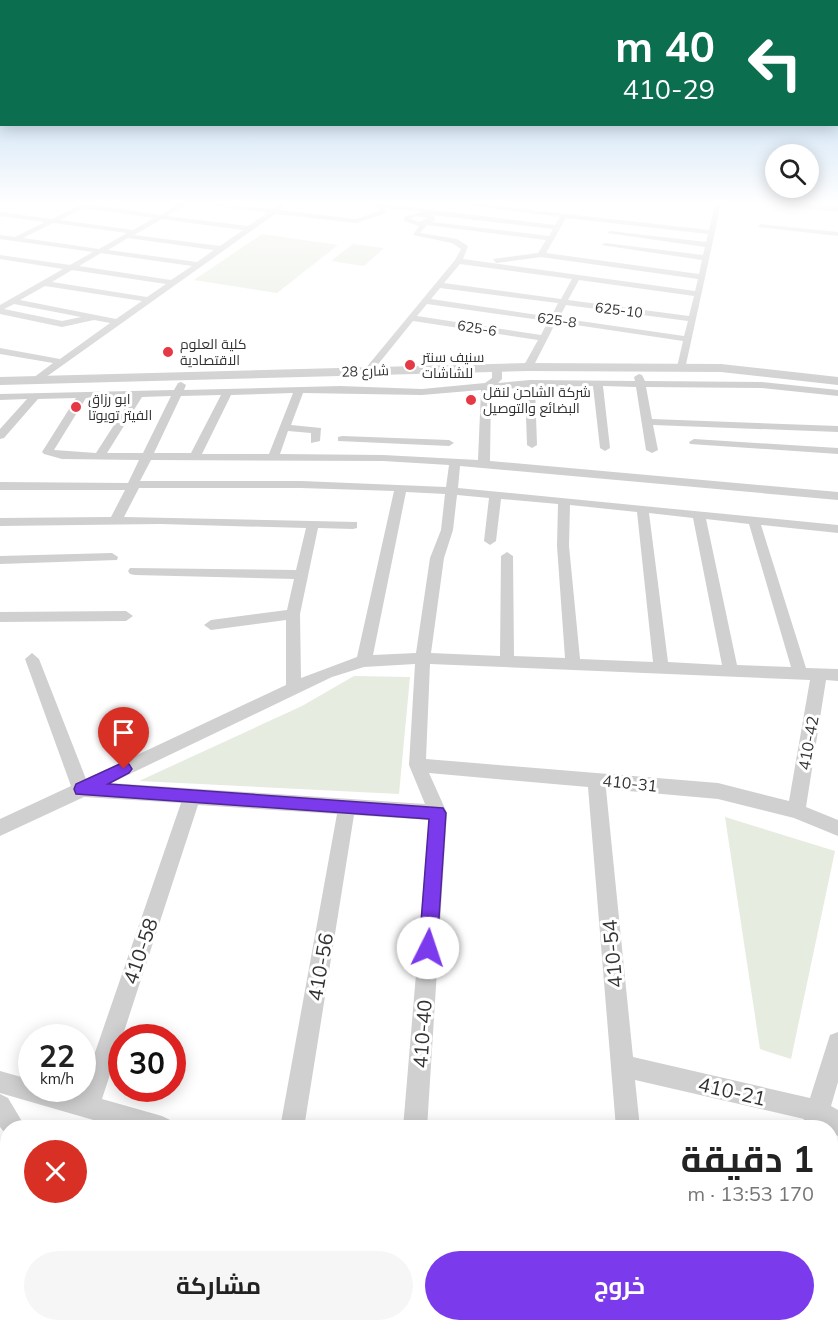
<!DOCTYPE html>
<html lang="ar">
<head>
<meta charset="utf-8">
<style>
	body { margin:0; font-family:Mulish,Cairo,sans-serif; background:#f6f6f6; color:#222; direction:rtl; height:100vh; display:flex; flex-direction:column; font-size:22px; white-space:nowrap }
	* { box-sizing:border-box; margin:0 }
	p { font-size:20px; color:#767676 }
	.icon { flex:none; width:33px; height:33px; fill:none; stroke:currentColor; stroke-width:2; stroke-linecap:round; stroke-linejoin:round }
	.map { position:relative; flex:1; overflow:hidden; direction:ltr }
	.side { position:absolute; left:0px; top:1120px; width:838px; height:212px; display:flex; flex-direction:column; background:#fff; border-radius:24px 24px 0 0; box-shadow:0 3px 15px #0003; direction:rtl }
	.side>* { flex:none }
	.guide { position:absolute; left:0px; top:0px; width:838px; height:126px; box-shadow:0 3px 15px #0003; direction:rtl; background:#0b6e4f; color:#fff; overflow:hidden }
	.controls { position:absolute; left:765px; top:144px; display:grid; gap:12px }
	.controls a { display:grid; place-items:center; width:54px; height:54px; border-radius:50%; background:#fff; box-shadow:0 3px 15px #0003; font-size:30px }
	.speed { position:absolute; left:18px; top:1024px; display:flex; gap:12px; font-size:30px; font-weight:700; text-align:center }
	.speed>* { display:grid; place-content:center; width:78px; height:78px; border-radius:50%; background:#fff; box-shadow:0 3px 15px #0003; line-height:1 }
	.speed small { font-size:15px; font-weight:400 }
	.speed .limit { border:9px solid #d22; background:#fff; color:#111 }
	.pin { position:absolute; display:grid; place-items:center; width:51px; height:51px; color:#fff; margin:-62px -26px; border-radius:50% 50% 50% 0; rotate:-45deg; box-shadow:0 0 6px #0007 }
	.pin .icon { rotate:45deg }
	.me { position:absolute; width:66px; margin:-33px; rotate:4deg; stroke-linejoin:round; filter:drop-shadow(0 0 4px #0008) }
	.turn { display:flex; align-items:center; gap:21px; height:126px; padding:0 24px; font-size:27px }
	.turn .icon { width:78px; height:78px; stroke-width:2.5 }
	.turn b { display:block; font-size:42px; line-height:51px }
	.round { display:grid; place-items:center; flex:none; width:63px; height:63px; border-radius:32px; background:#f6f6f6 }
	.overview { display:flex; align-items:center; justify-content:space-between; height:102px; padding:0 24px }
	h1 { font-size:36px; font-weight:700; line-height:45px }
	.action { display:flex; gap:12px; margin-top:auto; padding:12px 24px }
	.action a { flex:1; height:69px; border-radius:36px; background:#7c3aed; color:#fff; font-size:24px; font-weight:700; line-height:69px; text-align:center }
	.action a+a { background:#f6f6f6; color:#222 }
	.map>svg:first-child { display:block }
	.green { fill:#e6ecdf }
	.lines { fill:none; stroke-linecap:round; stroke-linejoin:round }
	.minor { fill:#d0d0d0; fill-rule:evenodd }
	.tertiary { fill:#d0d0d0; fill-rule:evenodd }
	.route { fill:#7c3aed; stroke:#51269a; stroke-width:1.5 }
	.poi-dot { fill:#e63946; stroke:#fff; stroke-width:2 }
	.labels { text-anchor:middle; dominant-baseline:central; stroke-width:6; stroke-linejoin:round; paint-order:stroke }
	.far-street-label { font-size:14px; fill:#333; stroke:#fff }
	.far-poi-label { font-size:14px; fill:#333; stroke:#fff; text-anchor:start }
	.street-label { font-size:16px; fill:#333; stroke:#fff }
	.near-street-label { font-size:20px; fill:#333; stroke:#fff }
</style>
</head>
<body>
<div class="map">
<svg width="838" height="1331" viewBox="0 0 838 1331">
	<rect width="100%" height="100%" fill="#fff"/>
	<!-- green -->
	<g class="green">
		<path d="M262 234 338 245 277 293 194 280Z"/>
		<path d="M353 244 384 248 364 266 331 261Z"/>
		<path d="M354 676 410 677 399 794 139 781 302 706Z"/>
		<path d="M725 817 835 851 791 1059 760 1049Z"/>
		<path d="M310 1324H466L472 1331H305Z"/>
	</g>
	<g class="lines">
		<!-- minor -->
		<g class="minor">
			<path d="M90 204 160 215 179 204H186L167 216 248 226 267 213 206 204 272 209 280 204H287L280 210 356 219 380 211 379 207 367 204H384L555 225 560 217 461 204H478L709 230 715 204H721L685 369 677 367 683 341 556 322 533 367 528 370 523 367 538 340 413 321 371 373H365V369L455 260 461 249 452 243 413 235 419 226 404 221V217L424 211 385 208 386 213 356 223 275 214 39 382H33V378L53 363 0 354V348L60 359 110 323 94 320 62 327 0 314V305L63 269 0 259V255L70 265 93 252 0 239V235L15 237 45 222 0 216V212L52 219 80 205ZM84 208 154 218 133 230 60 220ZM432 215 553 229 549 236 432 222 436 219ZM417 216 428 218 419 222 410 219ZM566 218 708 234 706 242 610 231 607 233 705 247 703 255 605 243 601 245 702 260 699 274 546 253ZM162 219 243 230 220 246 134 235ZM53 223 127 233 99 249 23 238ZM427 225 546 240 538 253 493 259 496 263 541 257 698 279 695 291 463 259 468 246 457 239 420 233ZM128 238 214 250 197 262 108 250ZM101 253 192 266 171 280 79 266ZM460 264 572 279 561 299 444 283ZM72 270 166 284 147 297 52 282ZM579 280 694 296 689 316 568 300ZM45 286 142 301 116 319 20 300ZM440 288 558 303 551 317 431 299ZM14 304 81 317 62 321 4 309ZM427 304 548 321 541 335 417 316ZM566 305 688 321 684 336 559 318Z"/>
			<path d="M760 224 838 232V236L758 227Z"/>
			<path d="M497 365 502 368V379L498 383 530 380 635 381 634 377 639 374 642 375 645 381 762 382 838 390V396L762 388 646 387 652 419 838 426V432L653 425 658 450 652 453 646 450 636 387 603 386 610 448 605 451 600 448 593 386 535 387 537 445 532 448 527 445 525 388 491 389 490 461 838 492V500L460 466 458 488 838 525V533L761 525 806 668 838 669V681L826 680 806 807 838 820V836L794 818 718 799 606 789 633 1057 810 1098 830 1035 838 1032V1082L831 1106 838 1110V1136L831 1133V1128H801L804 1119 635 1080 640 1128H616L588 787 429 773 447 813 427 1128H403L429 820 354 815 304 1128H280L337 814 198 805 102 1099 162 1116 170 1120 174 1128H121L0 1093V1071L32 1080V1089H65L81 1093 181 803 84 797 0 836V819L71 786 25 659 32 653 39 659 86 779 286 685V620L211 630 204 625 211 620 287 610 294 579 135 575 130 574 128 571 130 568 296 570 306 528 160 524 0 526V518L111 517 125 490H0V482L128 483 139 460 62 459 44 454 42 452 76 398 38 399 4 438 0 439V429L27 399 0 400V394L174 390 178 383 181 382 186 385 184 390 340 386 422 389 485 383 492 378V368ZM481 390 478 460 383 455 280 454 288 431 311 433V443L320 441 321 428 291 425 303 393 422 395ZM293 393 269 454H202L231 395ZM221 395 191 453H154L181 396ZM171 396 143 453H107L142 397ZM132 397 96 453 54 450 86 398ZM151 460 383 461 449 465 446 487 301 481H140ZM139 488H301L394 491 357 657 301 678 300 614 318 528 353 529 357 528V522L124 517ZM406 492 445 494 441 530 430 558 416 653 373 655ZM457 495 489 498 484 541 490 545 496 541 501 499 558 504 557 546 565 658 514 656 513 556 507 552 501 556 500 656 431 653 444 558 453 530ZM570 505 637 512 653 662 580 659 569 546ZM649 513 693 518 722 665 668 662ZM706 519 749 524 791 667 737 665ZM415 664 409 765 425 804 111 783 332 677 364 667ZM430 664 810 680 789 801 718 783 426 759Z"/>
			<path d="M342 436 449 440 454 443 449 446 338 441V437Z"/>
			<path d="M694 439 838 448V454L690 444 689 442Z"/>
			<path d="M112 553 118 557 117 560 0 564V556Z"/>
			<path d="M126 611 133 616 126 621 0 622V612Z"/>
			<path d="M0 1094 8 1098 26 1128H8V1137L0 1127Z"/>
			<path d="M8 1151V1180L0 1183V1154Z"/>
			<path d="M125 1324H153L156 1331H127Z"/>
			<path d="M730 1324H765L768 1331H732Z"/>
		</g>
		<!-- tertiary -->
		<g class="tertiary">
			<path d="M783 204 838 206V212L787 207Z"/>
			<path d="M528 363 721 364 838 377V385L721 372 528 371 0 385V377Z"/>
		</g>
	</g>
	<!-- sky -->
	<linearGradient id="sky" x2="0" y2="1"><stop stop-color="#9ec6ea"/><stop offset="0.52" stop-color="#fff"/><stop offset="1" stop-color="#fff" stop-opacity="0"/></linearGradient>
	<rect width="838" height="390" fill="url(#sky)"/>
	<!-- route -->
	<path class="route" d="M124 762 129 764 132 769 129 773 108 784 443 808 446 813 437 948 434 955 428 957 421 955 419 948 429 819 76 794 74 789 76 784Z"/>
	<!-- markers -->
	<g class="poi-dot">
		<circle cx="168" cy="352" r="6"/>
		<circle cx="410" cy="365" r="6"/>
		<circle cx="471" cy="400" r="6"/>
		<circle cx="76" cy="407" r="6"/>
	</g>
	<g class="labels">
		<!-- far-street labels -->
		<g class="far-street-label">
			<text transform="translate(619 310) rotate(7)">625-10</text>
			<text transform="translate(557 320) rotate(8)">625-8</text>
			<text transform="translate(477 328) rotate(9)">625-6</text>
			<text transform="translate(365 371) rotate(-2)">شارع 28</text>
		</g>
		<!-- far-poi labels -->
		<g class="far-poi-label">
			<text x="180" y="344">كلية العلوم<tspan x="180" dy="16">الاقتصادية</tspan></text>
			<text x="422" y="357">سنيف سنتر<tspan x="422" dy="16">للشاشات</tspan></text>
			<text x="483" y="392">شركة الشاحن لنقل<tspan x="483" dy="16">البضائع والتوصيل</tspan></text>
			<text x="88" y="399">ابو رزاق<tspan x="88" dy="16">الفيتر تويوتا</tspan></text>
		</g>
		<!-- street labels -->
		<g class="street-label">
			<text transform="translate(808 743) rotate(-80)">410-42</text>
			<text transform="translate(630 783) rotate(6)">410-31</text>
		</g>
		<!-- near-street labels -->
		<g class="near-street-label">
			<text transform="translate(140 951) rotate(-71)">410-58</text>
			<text transform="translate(612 954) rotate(-95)">410-54</text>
			<text transform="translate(320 967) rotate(-80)">410-56</text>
			<text transform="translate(422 1034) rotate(-86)">410-40</text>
			<text transform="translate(732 1091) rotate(13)">410-21</text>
		</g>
	</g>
</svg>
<div class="controls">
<a><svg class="icon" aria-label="search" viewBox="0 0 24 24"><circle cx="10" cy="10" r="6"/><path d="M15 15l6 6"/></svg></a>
</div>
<div class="speed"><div>22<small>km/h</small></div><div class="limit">30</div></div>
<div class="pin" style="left:124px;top:769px;background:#d93025"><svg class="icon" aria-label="arrive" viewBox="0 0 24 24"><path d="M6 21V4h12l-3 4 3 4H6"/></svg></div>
<svg class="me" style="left:428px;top:948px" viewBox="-20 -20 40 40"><circle r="19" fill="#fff"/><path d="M0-13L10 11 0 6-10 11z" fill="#7c3aed"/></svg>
<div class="guide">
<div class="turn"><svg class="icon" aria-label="left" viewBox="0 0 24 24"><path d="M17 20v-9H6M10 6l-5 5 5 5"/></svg><div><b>40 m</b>410-29</div></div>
</div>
<section class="side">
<div class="overview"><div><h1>1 دقيقة</h1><p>170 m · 13:53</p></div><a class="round" style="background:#d93025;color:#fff"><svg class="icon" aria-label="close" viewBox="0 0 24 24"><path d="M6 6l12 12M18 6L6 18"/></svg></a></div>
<div class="action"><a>خروج</a><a>مشاركة</a></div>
</section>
</div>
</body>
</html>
